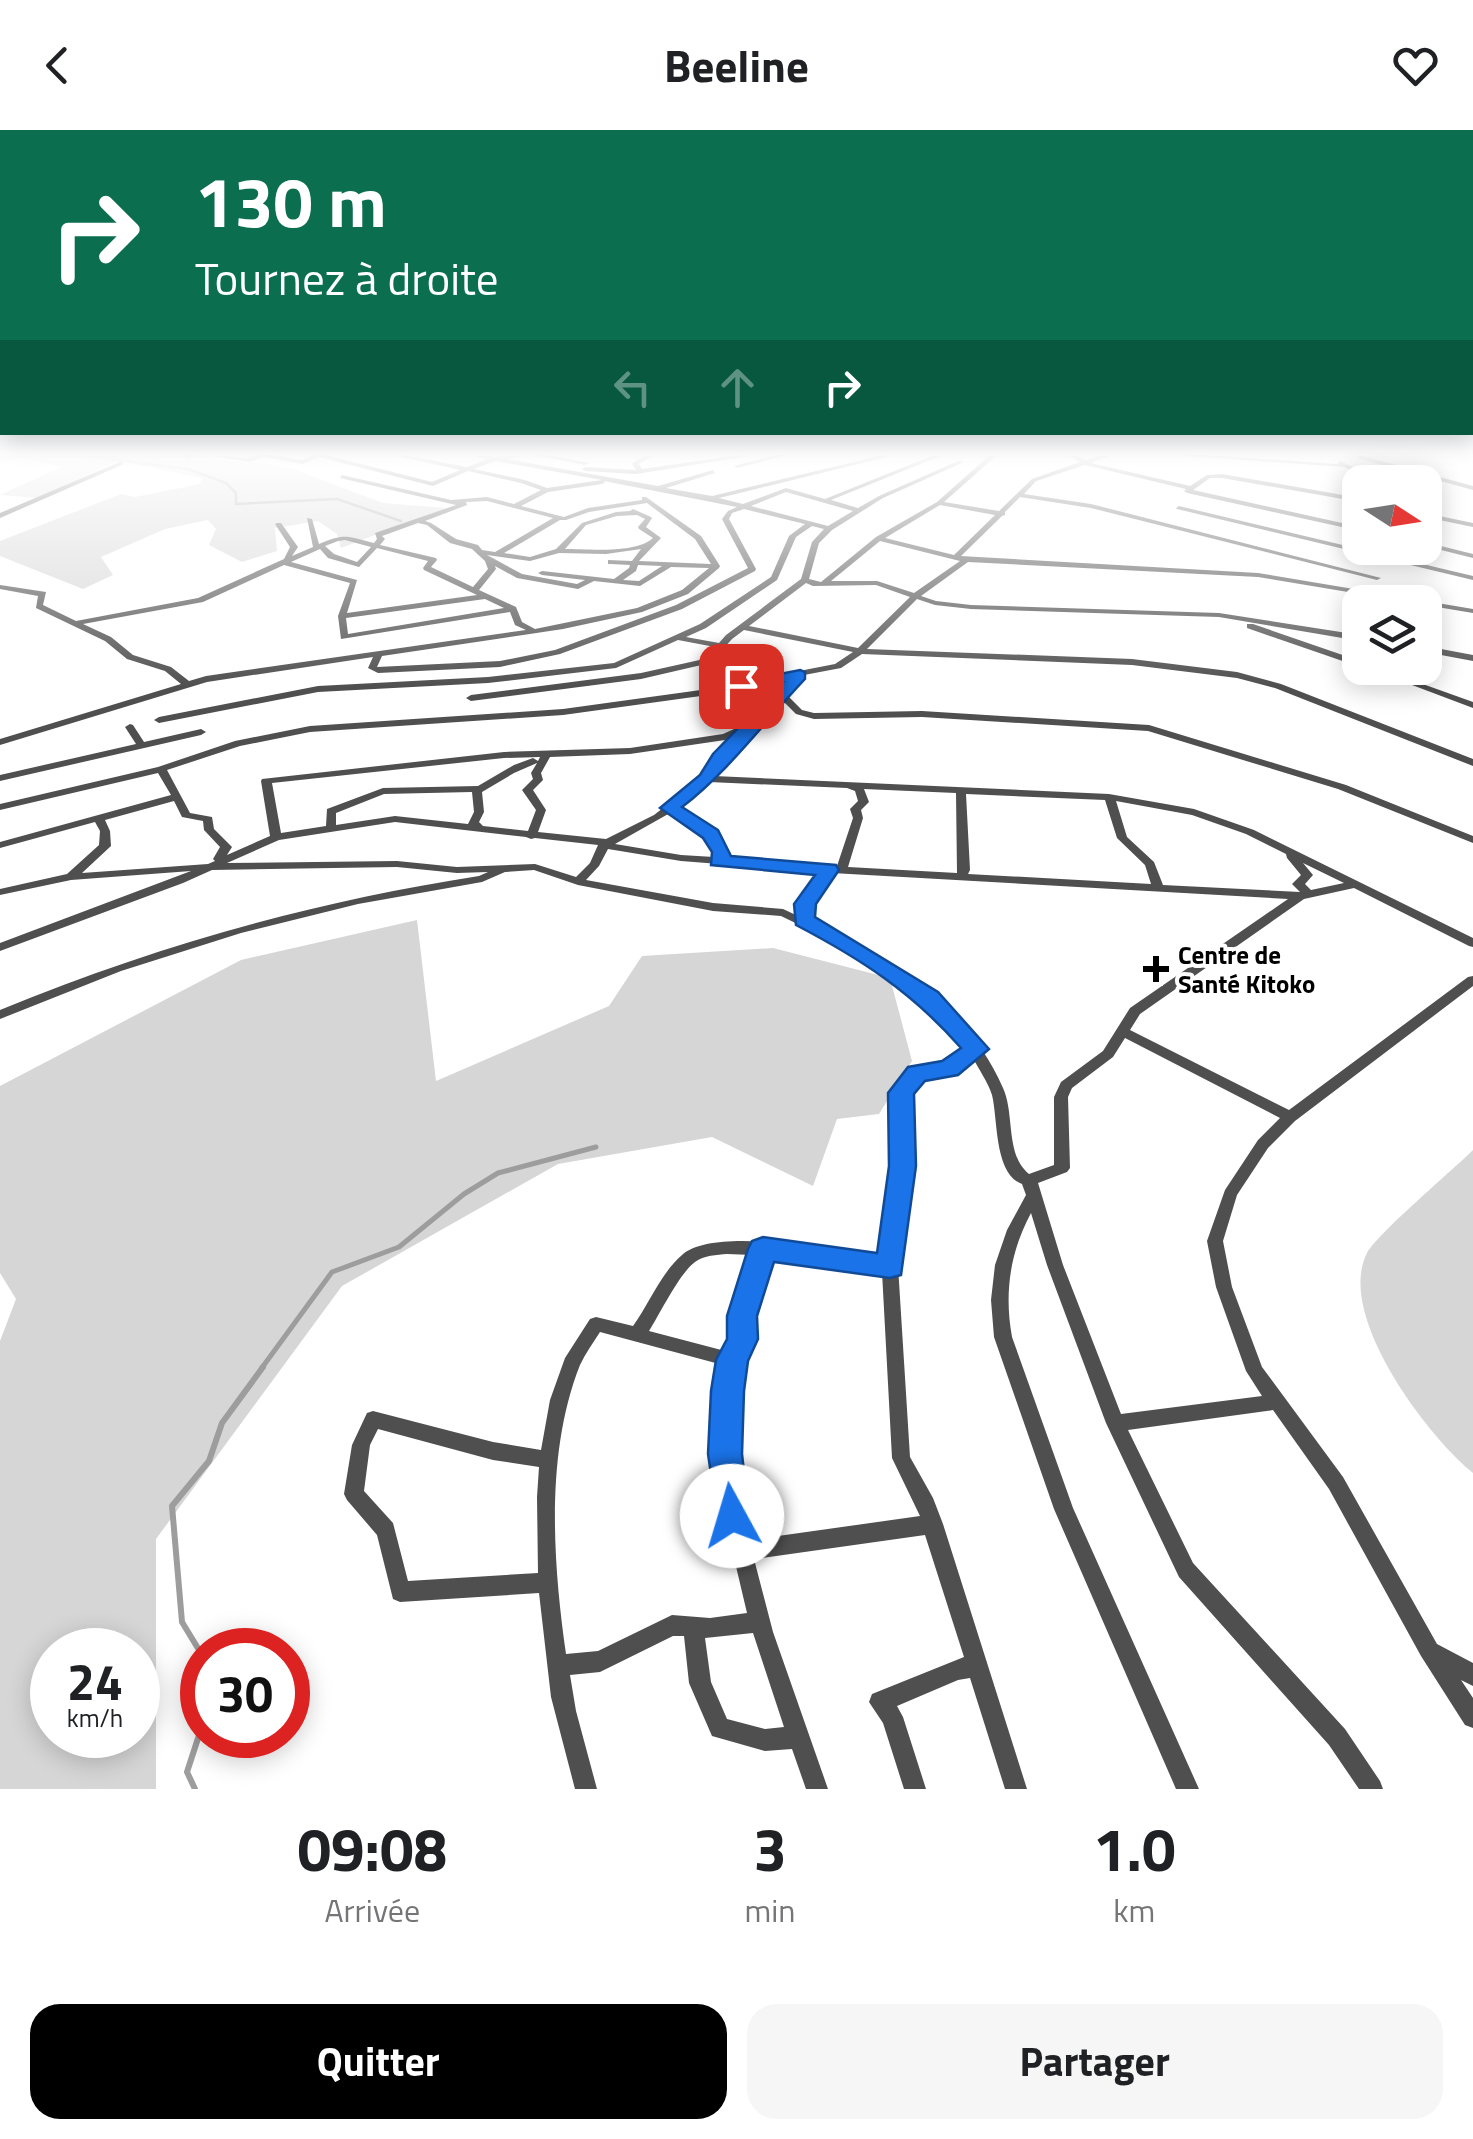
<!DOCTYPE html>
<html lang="fr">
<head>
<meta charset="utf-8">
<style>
	body { margin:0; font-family:"Titillium Web",sans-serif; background:#f6f6f6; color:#202124; height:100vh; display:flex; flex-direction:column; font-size:38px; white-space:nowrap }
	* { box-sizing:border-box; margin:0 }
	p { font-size:32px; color:#757577 }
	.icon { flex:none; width:55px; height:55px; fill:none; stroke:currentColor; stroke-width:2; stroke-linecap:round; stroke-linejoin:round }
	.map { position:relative; height:1659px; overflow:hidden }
	.panel { display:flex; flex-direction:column; background:#fff; flex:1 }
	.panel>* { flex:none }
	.top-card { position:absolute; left:0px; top:0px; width:1475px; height:305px; box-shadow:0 5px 25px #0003; background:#0b6e4f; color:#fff; overflow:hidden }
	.needle { width:65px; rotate:102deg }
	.buttons { position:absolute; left:1342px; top:335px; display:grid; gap:20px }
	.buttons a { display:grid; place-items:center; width:100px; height:100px; border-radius:20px; background:#fff; box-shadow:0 5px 25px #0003; font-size:50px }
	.speed { position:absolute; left:30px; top:1498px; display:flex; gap:20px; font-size:50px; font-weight:700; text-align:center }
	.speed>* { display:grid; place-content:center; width:130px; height:130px; border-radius:50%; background:#fff; box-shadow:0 5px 25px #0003; line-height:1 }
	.speed small { font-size:25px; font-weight:400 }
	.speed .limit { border:15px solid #d22; background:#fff; color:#111 }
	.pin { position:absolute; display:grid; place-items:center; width:85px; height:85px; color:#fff; margin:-42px; border-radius:20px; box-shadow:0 5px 15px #0006 }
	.me { position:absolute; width:110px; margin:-55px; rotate:354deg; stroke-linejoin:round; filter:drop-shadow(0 0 8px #0008) }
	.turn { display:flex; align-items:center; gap:35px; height:210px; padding:0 30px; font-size:45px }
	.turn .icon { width:130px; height:130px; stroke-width:2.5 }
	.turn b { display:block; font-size:70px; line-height:85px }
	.lanes { display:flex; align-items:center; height:95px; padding:0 30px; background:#0003; justify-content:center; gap:50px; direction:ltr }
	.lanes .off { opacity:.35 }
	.eta { display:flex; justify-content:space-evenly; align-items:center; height:170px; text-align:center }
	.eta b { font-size:60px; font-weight:700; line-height:70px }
	.primary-button { display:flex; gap:20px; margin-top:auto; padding:20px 30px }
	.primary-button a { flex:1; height:115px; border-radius:30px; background:#000; color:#fff; font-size:40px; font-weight:700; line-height:115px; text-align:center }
	.primary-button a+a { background:#f6f6f6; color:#202124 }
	header { display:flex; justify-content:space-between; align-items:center; height:130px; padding:0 30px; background:#fff; font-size:45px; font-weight:700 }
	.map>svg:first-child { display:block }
	.green { fill:#d6d6d6; fill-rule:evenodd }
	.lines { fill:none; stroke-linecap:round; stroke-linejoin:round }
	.stream-far2 { stroke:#9d9d9d; stroke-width:2.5 }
	.stream-far1 { stroke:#9d9d9d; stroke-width:5 }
	.stream { stroke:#9d9d9d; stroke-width:6 }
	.street { fill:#4f4f4f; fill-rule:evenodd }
	.route { fill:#1a73e8; stroke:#114b97; stroke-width:2.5 }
	.poi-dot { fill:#000; stroke:#fff; stroke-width:4 }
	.labels { text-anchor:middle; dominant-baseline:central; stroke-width:8; stroke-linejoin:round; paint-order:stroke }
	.poi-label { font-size:25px; font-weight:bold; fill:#000; stroke:#fff; text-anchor:start }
</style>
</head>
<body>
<header><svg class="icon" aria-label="back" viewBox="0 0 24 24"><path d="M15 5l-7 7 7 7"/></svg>Beeline<svg class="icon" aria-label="heart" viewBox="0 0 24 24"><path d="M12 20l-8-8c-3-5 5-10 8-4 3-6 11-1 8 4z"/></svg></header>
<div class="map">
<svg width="1473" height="1659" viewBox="0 0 1473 1659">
	<rect width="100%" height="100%" fill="#fff"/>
	<!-- green -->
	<g class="green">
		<path d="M0 325H182L194 330 264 333 293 339 383 373 446 378 341 418 337 404 318 391 275 398 277 421 242 432 209 415 216 399 208 390 165 399 101 427 113 445 83 459 0 426V411L121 364 135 367 200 354 202 348 118 331 37 368 0 365 61 337 21 327 0 333Z"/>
		<path d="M417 790 436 951 609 876 642 826 773 818 890 848 912 931 879 984 837 989 813 1056 712 1007 558 1034 342 1156 156 1409V1659H0V1211L16 1169 0 1143V956L241 830ZM138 1520V1605H52V1520Z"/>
		<path d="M1473 1020V1343C1428 1307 1335 1185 1367 1123 1377 1104 1453 1040 1473 1020Z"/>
	</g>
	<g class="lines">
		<!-- stream-far2 -->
		<path class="stream-far2" d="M79 325 188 339 226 353 236 363V374L337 369 401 391"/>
		<!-- stream-far1 -->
		<path class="stream-far1" d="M261 1239 332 1142 399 1117 464 1064 498 1043 596 1017"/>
		<!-- stream -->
		<g class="stream">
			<path d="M202 1525 182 1492 172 1376 209 1331 222 1293 263 1237"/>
			<path d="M195 1659 187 1642 202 1596"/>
		</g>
		<!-- street -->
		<g class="street">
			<path d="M184 325H200L187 328Z"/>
			<path d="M206 325 249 328 257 325H275L302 330 313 325H326L432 352 460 340 393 325H404L467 337 487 329 472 325 495 327 527 325 507 329 658 356 713 340 715 343 666 358 712 366 883 325H895L719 368 743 374 786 358 825 369 934 325H943L831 370 858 378 879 366 958 331H962V333L883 368 832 400 819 413 809 449 821 452 876 407 937 372 990 325H997L944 372 999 381 1032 349 1080 332 1067 325H1075L1086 330 1101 325H1111L1091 333 1190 356 1207 345 1222 344 1360 368V372L1222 348H1210L1193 360 1360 397V401L1187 363 1184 361 1186 359 1085 335 1036 351 1024 364 1091 374 1381 448 1377 450 1091 378 1020 367 1005 382V385L1002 386 961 426 1258 443 1473 479V483L1425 475V472H1408L1258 447 968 432 921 466 936 471 971 475 1219 483 1360 505V511L1219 487 971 479 935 475 917 469 867 519 1132 529 1237 542 1281 554 1473 629V636L1275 558 1237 548 1132 535 862 524 841 538 804 545 787 565 802 580 814 583 922 581 1149 595 1346 655 1473 706V713L1338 659 1148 601 922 587 814 589 796 584 782 570 760 594 747 601 750 603 723 630 714 646 1109 664 1194 679 1254 700 1473 808V817L1469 816 1354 758 1304 769 1140 884 1130 900 1289 980 1468 847 1473 846V856L1295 991 1268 1018 1237 1065 1223 1111 1232 1157 1262 1237 1343 1347 1437 1514 1473 1533V1556L1461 1550 1473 1568V1598L1465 1595 1421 1526 1329 1359 1273 1280 1128 1300 1193 1433 1345 1599 1380 1651 1383 1659H1359L1329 1615 1179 1447 1106 1293 1047 1135 1031 1083C1010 1122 1004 1163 1012 1207L1073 1378 1199 1659H1176L1054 1379 994 1207 991 1170 995 1135 1007 1100 1026 1065 1022 1054C994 1044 998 989 992 965 988 952 979 940 973 928L954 942 921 948 908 964 911 1036 898 1136 910 1327 933 1368 943 1394 1027 1659H1005L970 1548 958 1550 897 1576 903 1587 926 1659H904L883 1593 869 1572 872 1564 964 1527 925 1405 754 1429 773 1502 828 1659H806L792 1619 765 1621 712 1606 689 1553 684 1506H673L600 1542 570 1545 576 1581 597 1659H575L551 1567 539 1463 400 1472 393 1469 377 1405 347 1370 344 1364 352 1315 367 1283 373 1281 493 1312 541 1320 550 1270 565 1228 590 1189 596 1187 633 1196C649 1174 661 1143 682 1125 717 1095 838 1122 883 1128L895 1036 894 963 912 941 945 935 968 918 925 871 849 819 781 786 713 781 578 755 534 740 505 742 482 752 358 774 241 803 121 841 0 889V880C156 816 312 772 479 746L488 742 457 743 397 737 212 740 183 753 0 821V813L191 741 71 750 0 765V759L67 744 99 715 100 701 95 692 0 718V712L171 665 158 643 0 680V674L158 637 235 611 310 596 563 579 708 559 835 534 853 522 744 500 732 509 710 533 641 549 471 571 466 568 471 565 641 543 704 529 715 517 678 510 616 538 488 553 318 562 159 593 154 590 159 587 318 556 488 547 614 533 700 494 771 447 789 406 805 394 744 379 732 383 729 389 756 439 755 441 682 479 560 524 500 537 378 543 368 538 373 527 207 552 0 615V609L181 554 165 541 127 529 105 511 36 478 38 466 0 459V455L46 462 43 475 76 491 198 468 284 429 290 417 275 394 277 393H281L298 417 292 426 313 417 307 388 312 389 319 414C344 403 347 406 374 413L377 409 375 403 456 375 340 348 342 345 451 370 487 367 514 374 541 360 521 353 468 341 433 356 319 327 303 334 264 327 250 332ZM495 331 602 350 547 358 525 350 474 339ZM604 351 737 377 728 381 722 389 748 438 676 475 555 520 500 531 377 537 382 526 563 499 642 482 688 464 719 438 720 436 701 406 646 367H642V370L588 378 564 387 521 376 548 362 602 354 605 352ZM786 362 853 381 828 396 751 376ZM487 371 553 388 495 422 482 420 478 415 456 409 431 393 425 391 467 375 466 372ZM647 373 695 409 711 434 639 431 661 408 646 397 652 388 651 387 633 379 630 381 616 382 582 393 556 419 530 427 504 423 560 390H566L589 382ZM940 375 995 385 954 425 885 408ZM637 385 645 389 638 397 639 399 653 408C636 424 588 419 565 419L586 395 617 386ZM418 393 427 395 450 413 472 419 485 431 488 439 473 457 431 437 437 430 436 428 380 415 385 409 382 406ZM812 396 824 399 812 412 801 449 726 505 719 513 686 507 706 498 777 450 796 407ZM345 410 371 417 357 432 334 424 325 416 338 411ZM880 411 960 431 914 463 877 451H831ZM377 418 428 431 423 438 424 440 477 465 347 483 357 450 291 432 320 419 328 428 359 437ZM641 419 632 431 608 430V434H611L630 435 629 438 614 449 542 441 538 443 542 445 585 450 577 454 522 444 487 425 530 431 559 423 606 424ZM284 435 350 453 338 486 341 509 510 482 515 495 526 500 206 546 189 551 171 537 133 525 111 507 83 494 203 472ZM638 435 662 436 639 451 623 450 636 441ZM495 436 517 448 578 459 594 451 640 456 671 437 709 438 682 460 637 478 535 499 522 492 516 477 479 460 496 439ZM806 453 813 456 876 455 910 467 858 518 749 496ZM485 469 504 478 348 504 346 488ZM793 548 754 590 723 604 630 618 504 622 262 649 261 651 270 706 227 725 232 717 214 699 212 687 190 683 167 640 240 616 310 602 563 585 708 565ZM738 605 715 626 703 647 654 685 606 709 538 702 546 680 533 660 543 650 541 643 550 627 630 624 725 610ZM540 627 538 631 533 628 514 635 478 656 383 658 327 679 326 696 281 703 272 653 504 628ZM537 633 531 643 533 649 522 660 536 680 528 701 483 696 479 692 484 682 482 662 514 643ZM709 652 847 658 855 661 858 671 850 679 853 688 837 736 725 728 728 723 715 702 676 678ZM864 659 956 663 957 743 848 737 863 688 861 680 869 672ZM472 662 474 682 468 694 395 686 336 695V683L384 664ZM966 664 1105 670 1117 708 1145 735 1151 754 968 744 970 740ZM174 671 182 687 203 691 204 700 220 717 213 729 215 731 208 734 82 743 111 716 110 701 105 690ZM1116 671 1192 685 1246 704 1286 724 1287 728 1301 745 1292 754 1300 762 1163 755 1154 732 1127 707ZM670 683 707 706 716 723 714 727 681 725 615 714ZM395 692 526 707 531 709 535 708 598 715 590 733 576 747 535 734 457 737 397 731 227 733 279 710ZM608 719 681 731 821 742 799 774 798 786 783 779 713 773 586 750 599 736ZM1303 733 1344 753 1311 760 1305 754 1313 745ZM832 743 1288 769 1130 878 1103 921 1061 952 1054 967V1035L1029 1044C1005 1025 1015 984 1003 958 967 875 889 828 809 791L811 774ZM1125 908 1280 988 1258 1010 1225 1060 1207 1111 1216 1157 1246 1241 1262 1266 1121 1284 1063 1135 1038 1053 1067 1042 1070 1038 1068 967 1072 958 1113 927ZM727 1124 753 1125 734 1186 731 1219 729 1222 649 1201C661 1182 679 1144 695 1132 704 1125 717 1125 727 1124ZM769 1126 882 1142 892 1328 920 1386 750 1410 739 1341 737 1286 741 1233 748 1222 750 1186ZM600 1202 723 1235C718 1297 719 1357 732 1417L730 1421 734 1428 747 1483 710 1488 672 1485 598 1521 566 1524C553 1433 545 1323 580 1235 585 1224 593 1213 600 1202ZM378 1299 493 1330 539 1337 537 1367 538 1443 408 1451 393 1393 364 1361 370 1315ZM753 1503 784 1597 765 1599 727 1589 711 1552 705 1508Z"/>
			<path d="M533 325H549L589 333 586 335Z"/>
			<path d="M646 325H654L639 334 642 339 739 325 749 326 636 344 585 341 582 339 585 337 636 340 632 333Z"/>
			<path d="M775 325H787L737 338 734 336Z"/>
			<path d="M1174 325H1207L1337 334 1340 331 1386 352H1379L1344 337Z"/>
			<path d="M1359 325 1473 356V360L1357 328Z"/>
			<path d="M122 331 124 334 0 388V383Z"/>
			<path d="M1179 376 1473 446V450L1177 379 1176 378Z"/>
			<path d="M1425 383 1473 393V397L1425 387Z"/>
			<path d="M1425 412 1473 424V428L1425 416Z"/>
			<path d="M1247 494H1253L1360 531V537L1247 498Z"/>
			<path d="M1425 516 1473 525V531L1425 522Z"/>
			<path d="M1367 538H1378L1473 572V578Z"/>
			<path d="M130 594 133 595 144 612 201 599 206 602 201 605 0 651V645L136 614 125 597Z"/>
		</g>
	</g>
	<!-- sky -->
	<linearGradient id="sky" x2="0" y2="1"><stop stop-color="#8aabca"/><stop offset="0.58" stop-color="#fff"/><stop offset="1" stop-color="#fff" stop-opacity="0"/></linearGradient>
	<rect width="1473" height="557" fill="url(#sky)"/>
	<!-- route -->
	<path class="route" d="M800 540 805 542V549C765 591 728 642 682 677L718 700 731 726 836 735 839 740 816 774 815 787 938 862 989 919 958 945 925 951 914 964 916 1036 901 1145 890 1148 774 1132 757 1186 758 1209 748 1231 744 1261 742 1324 749 1386 744 1398 732 1403 719 1398 708 1324 711 1261 716 1230 727 1209V1186L748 1119 752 1111 763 1107 877 1123 889 1036 888 963 908 937 942 931 961 918C912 862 861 829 796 795L794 774 815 745 711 735 712 722 703 708 660 678 700 645 713 624 782 553 741 561 735 560V553Z"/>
	<!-- markers -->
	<path class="poi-dot" d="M1151 824h10v10h10v10h-10v10h-10v-10h-10v-10h10z"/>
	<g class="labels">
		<!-- poi labels -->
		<g class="poi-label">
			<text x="1178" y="825">Centre de<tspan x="1178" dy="29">Santé Kitoko</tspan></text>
		</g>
	</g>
</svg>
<div class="buttons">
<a><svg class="needle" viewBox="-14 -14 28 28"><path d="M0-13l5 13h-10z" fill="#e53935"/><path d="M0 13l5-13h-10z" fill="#757577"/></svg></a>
<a><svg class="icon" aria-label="layers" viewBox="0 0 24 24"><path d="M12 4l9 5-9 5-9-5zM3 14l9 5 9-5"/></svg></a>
</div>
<div class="speed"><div>24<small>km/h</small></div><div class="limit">30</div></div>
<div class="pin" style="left:741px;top:556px;background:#d93025"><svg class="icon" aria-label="arrive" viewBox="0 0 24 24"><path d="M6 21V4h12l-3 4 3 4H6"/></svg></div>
<svg class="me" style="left:732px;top:1386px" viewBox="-20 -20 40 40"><circle r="19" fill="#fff"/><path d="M0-13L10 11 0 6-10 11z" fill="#1a73e8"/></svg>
<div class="top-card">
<div class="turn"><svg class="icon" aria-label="right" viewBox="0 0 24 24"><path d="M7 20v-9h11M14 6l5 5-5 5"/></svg><div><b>130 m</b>Tournez à droite</div></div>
<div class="lanes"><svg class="icon off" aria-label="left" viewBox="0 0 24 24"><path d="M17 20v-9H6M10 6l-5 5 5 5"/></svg><svg class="icon off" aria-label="ahead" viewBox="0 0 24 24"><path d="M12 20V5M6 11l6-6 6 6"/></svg><svg class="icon" aria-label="right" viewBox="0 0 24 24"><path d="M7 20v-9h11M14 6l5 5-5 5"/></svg></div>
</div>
</div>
<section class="panel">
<div class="eta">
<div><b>09:08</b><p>Arrivée</p></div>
<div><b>3</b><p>min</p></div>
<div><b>1.0</b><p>km</p></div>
</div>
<div class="primary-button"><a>Quitter</a><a>Partager</a></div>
</section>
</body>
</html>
